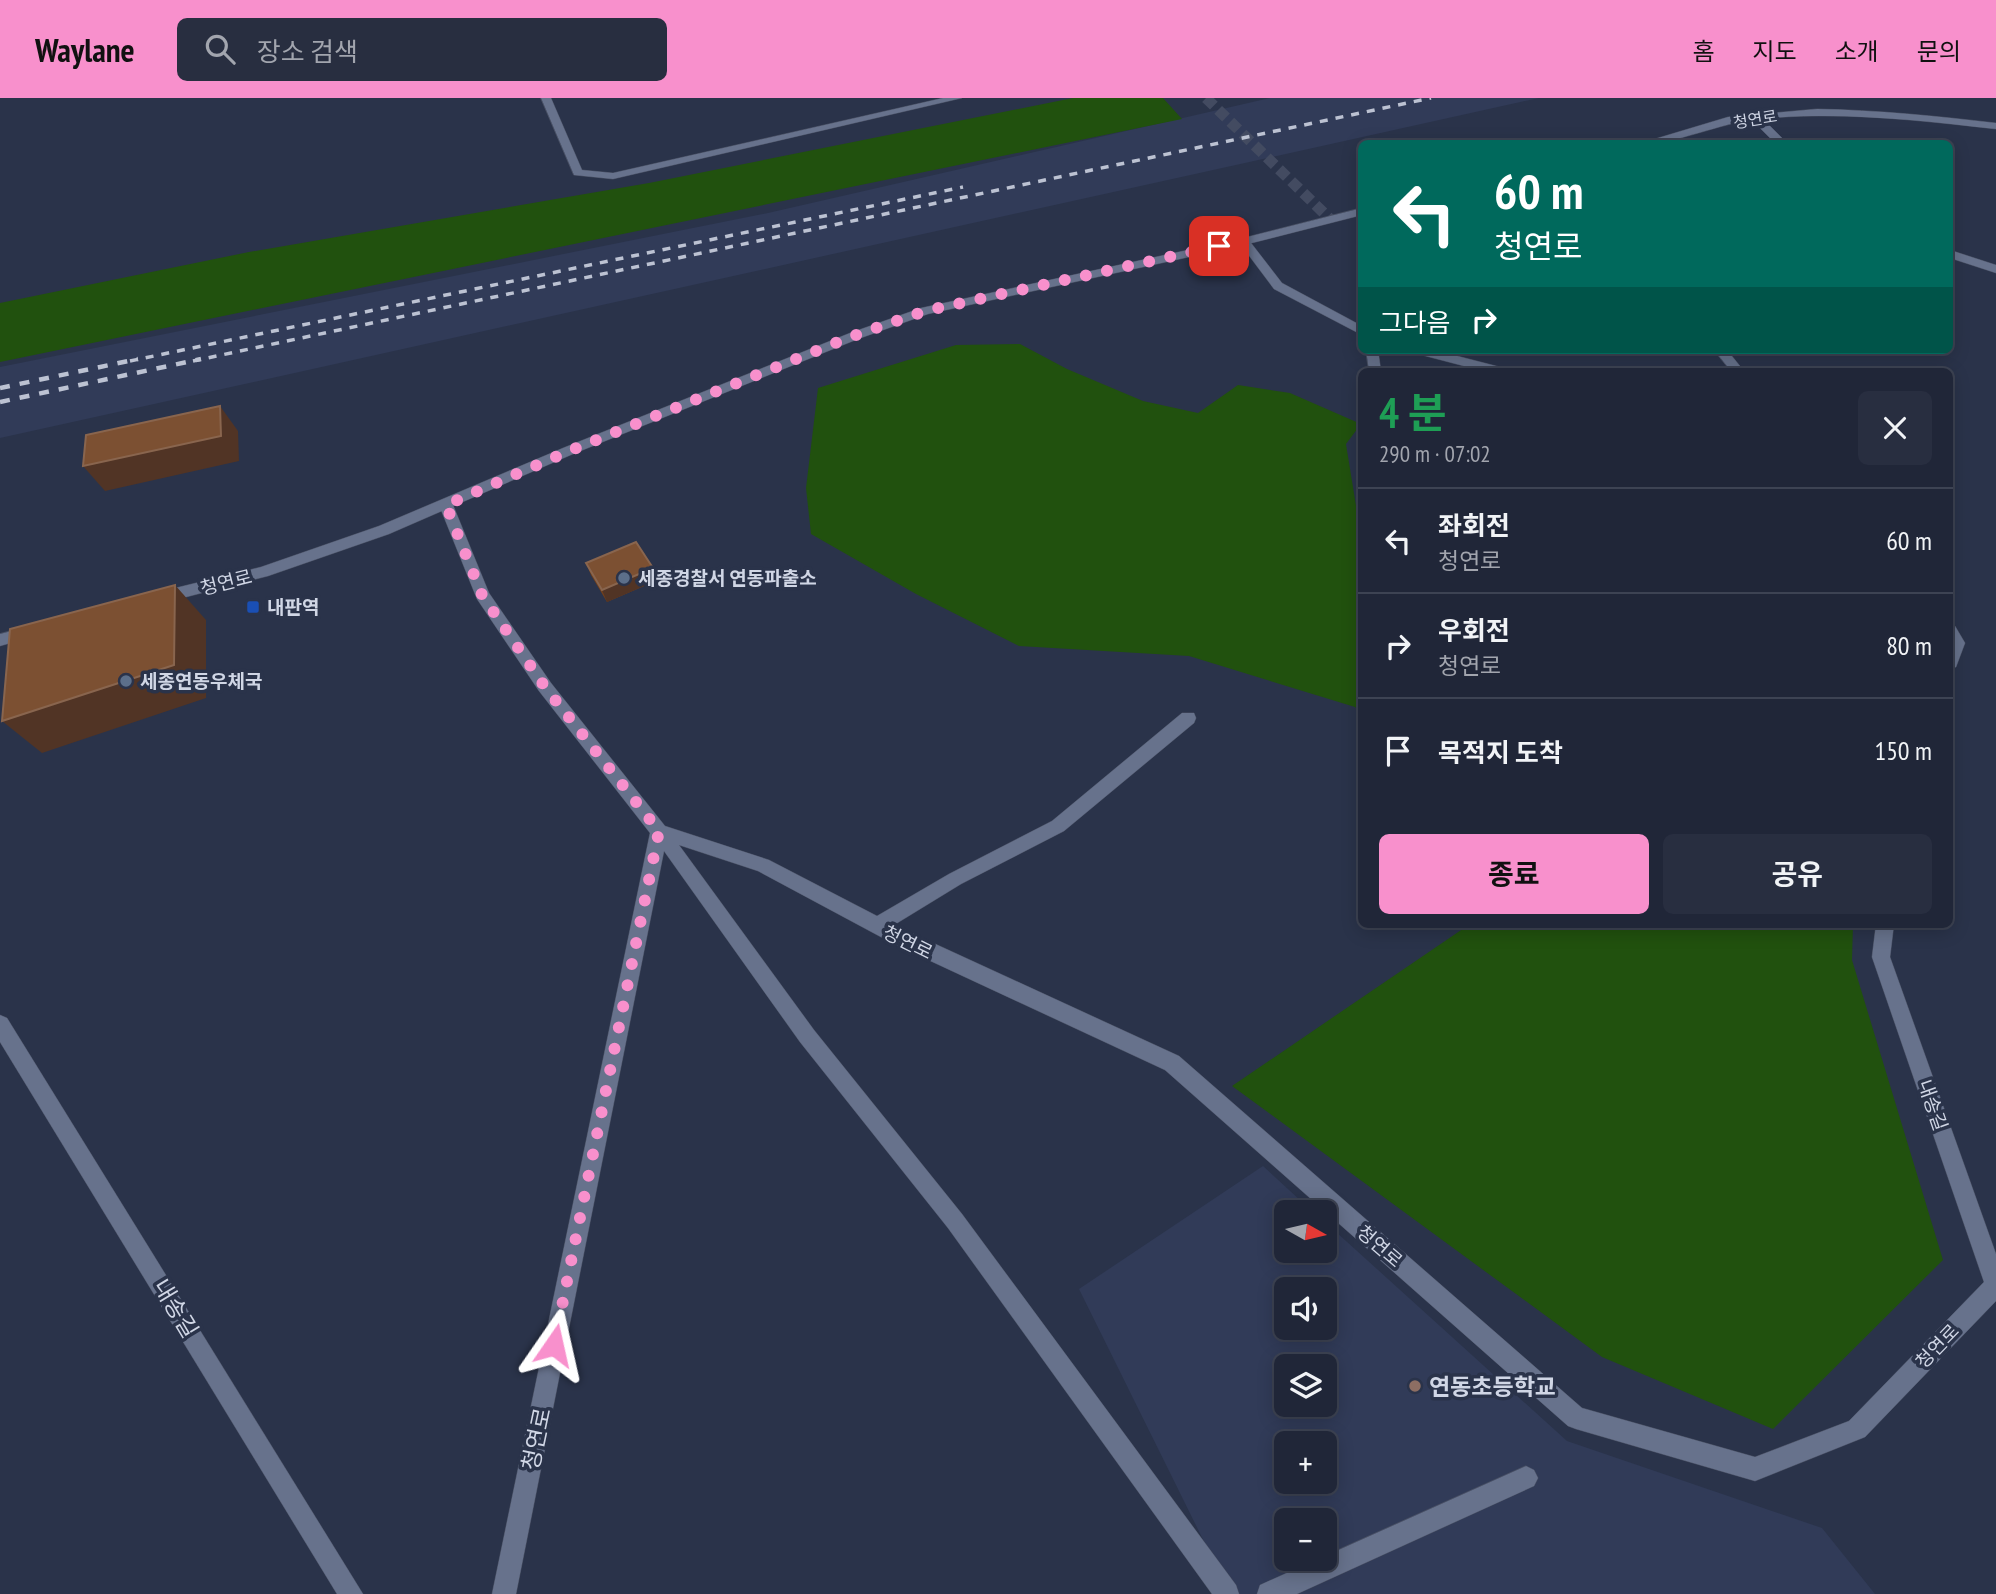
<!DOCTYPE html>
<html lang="ko">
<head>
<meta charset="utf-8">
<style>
	body { margin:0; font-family:"PT Sans Narrow","Noto Sans KR",sans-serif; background:#282e40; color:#f1f3f6; height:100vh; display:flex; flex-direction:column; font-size:26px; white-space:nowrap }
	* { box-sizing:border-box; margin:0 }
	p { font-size:23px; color:#a2a5ae }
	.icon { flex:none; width:38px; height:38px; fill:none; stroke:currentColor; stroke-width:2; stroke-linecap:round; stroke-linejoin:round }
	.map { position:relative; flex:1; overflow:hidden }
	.details { position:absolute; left:1358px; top:270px; width:595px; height:560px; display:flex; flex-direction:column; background:#202638; border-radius:10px; box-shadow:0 4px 18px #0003,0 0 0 2px #3d4353 }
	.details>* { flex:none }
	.hud { position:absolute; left:1358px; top:42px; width:595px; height:214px; border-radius:10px; box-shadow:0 4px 18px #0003,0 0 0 2px #3d4353; background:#00695c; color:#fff; overflow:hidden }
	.needle { width:46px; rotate:98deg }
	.buttons { position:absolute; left:1274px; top:1102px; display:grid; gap:14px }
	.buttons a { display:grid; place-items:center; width:63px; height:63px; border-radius:10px; background:#202638; box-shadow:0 4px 18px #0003,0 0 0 2px #3d4353; font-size:35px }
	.pin { position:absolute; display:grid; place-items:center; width:60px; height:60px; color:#fff; margin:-30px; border-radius:14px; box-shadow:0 4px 10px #0006 }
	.me { position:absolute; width:77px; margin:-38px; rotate:11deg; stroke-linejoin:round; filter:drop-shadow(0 0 5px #0008) }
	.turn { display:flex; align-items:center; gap:24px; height:147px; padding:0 21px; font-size:32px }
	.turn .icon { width:91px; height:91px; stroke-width:2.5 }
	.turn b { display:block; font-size:49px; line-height:60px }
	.then { display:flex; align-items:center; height:66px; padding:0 21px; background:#0003; gap:14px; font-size:26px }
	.round { display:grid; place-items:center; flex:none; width:74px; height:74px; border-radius:10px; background:#282e40 }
	.summary { display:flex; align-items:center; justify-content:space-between; height:119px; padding:0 21px }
	h1 { font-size:42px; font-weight:700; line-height:52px; color:#1e9e55 }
	.cta { display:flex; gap:14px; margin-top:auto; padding:14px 21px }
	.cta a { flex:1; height:80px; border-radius:10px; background:#f890cc; color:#111; font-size:28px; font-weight:700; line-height:80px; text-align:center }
	.cta a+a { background:#282e40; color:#f1f3f6 }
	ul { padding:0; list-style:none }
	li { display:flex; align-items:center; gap:21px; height:105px; padding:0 21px; border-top:2px solid #3d4353 }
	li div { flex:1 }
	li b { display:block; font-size:26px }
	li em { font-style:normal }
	header { display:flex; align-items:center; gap:42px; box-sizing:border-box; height:98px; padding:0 35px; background:#f890cc; color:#111 }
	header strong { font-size:33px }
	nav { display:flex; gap:38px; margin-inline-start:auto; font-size:24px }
	.search { width:490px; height:63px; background:#282e40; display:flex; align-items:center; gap:18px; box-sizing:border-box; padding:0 24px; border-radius:10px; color:#a2a5ae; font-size:26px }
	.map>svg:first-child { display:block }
	.built { fill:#313b58; fill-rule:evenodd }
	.green { fill:#21510e }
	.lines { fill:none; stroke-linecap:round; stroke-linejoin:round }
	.street-tunnel { stroke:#434b61; stroke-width:11; stroke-dasharray:11 6; stroke-linecap:butt }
	.street-casing { stroke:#484f62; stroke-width:1 }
	.secondary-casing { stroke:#484f62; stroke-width:1 }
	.street { fill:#67728c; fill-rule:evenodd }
	.secondary { fill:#67728c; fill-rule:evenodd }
	.rail-far1 { stroke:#bcc2d2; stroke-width:3.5; stroke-dasharray:8 8; stroke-linecap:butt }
	.rail { stroke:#bcc2d2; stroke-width:4.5; stroke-dasharray:10 10; stroke-linecap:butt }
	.wall { fill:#72401c }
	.shaded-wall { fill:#513425 }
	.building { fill:#7c5032; stroke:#89654e; stroke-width:2 }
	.route { stroke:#f890cc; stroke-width:12; stroke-dasharray:0 21.6 }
	.service-dot { fill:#5c6f8a; stroke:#2a334a; stroke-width:2.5 }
	.transit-dot { fill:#1a4fb4; stroke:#2a334a; stroke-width:2.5 }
	.education-dot { fill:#8d6e63; stroke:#2a334a; stroke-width:2.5 }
	.labels { text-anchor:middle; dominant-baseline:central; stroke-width:7; stroke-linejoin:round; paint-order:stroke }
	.far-street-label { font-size:16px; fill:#d0d6e5; stroke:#2a334a }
	.poi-label { font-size:19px; font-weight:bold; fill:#d0d6e5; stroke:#2a334a; text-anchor:start }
	.street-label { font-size:19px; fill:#d0d6e5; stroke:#2a334a }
	.near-street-label { font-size:23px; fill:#d0d6e5; stroke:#2a334a }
	.near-poi-label { font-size:23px; font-weight:bold; fill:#d0d6e5; stroke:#2a334a; text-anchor:start }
</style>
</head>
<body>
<header>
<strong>Waylane</strong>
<div class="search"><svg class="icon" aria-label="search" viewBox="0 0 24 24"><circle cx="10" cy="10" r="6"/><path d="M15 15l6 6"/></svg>장소 검색</div>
<nav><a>홈</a><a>지도</a><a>소개</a><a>문의</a></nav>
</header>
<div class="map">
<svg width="1996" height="1496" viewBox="0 0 1996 1496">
	<rect width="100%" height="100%" fill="#2a334a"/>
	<!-- built -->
	<g class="built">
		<path d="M1270 0H1539L0 340V269L768 115Z"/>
		<path d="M1263 1068 1314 1115H1286V1153H1325V1124L1567 1343 1822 1430 1875 1496H1230L1079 1191ZM1286 1192H1325V1230H1286ZM1286 1269H1325V1307H1286ZM1286 1346H1325V1384H1286ZM1286 1423H1325V1461H1286Z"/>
	</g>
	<!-- green -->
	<g class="green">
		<path d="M1073 0H1163L1182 21 0 264V205L249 154 649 85Z"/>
		<path d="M1020 246 1067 271 1143 303 1198 315 1238 287 1290 295 1361 326 1346 346 1357 414 1361 415V615L1355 609 1189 558 1019 548 916 496 811 436 806 390 818 290 956 247Z"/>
		<path d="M1470 826H1853L1852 862 1943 1162 1773 1331 1602 1259 1232 988Z"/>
	</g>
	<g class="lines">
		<!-- street-tunnel -->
		<path class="street-tunnel" d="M1206 0 1331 122"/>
		<!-- street casing -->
		<g class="street-casing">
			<g id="street">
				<path d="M541 0H551L582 72 613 75 943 0H962L613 81 574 77Z"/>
				<path d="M1750 16H1758L1788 46H1776L1750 20Z"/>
				<path d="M1240 141H1248L1282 185 1362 228V237L1274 191 1238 143Z"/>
				<path d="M1950 152 1996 167V175L1950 160Z"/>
				<path d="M1366 252H1378L1381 273H1369Z"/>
				<path d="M1413 252H1434L1504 270 1505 273H1483L1414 255Z"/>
				<path d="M1714 252H1727L1744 273H1731Z"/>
				<path d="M446 402 453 407 489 495 551 585 665 728 769 762 877 818 949 776 1052 723 1182 615H1194L1196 620 1194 625 1064 733 961 786 894 827 1179 958 1582 1310 1755 1359 1849 1323 1984 1184 1872 859 1876 826H1894L1890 859 1996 1156V1203L1865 1339 1755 1383 1576 1331 1568 1328 1165 972 894 846 758 773 679 747 814 932 962 1116 1236 1487 1239 1496H1212L948 1130 800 944 664 753 516 1496H492L650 735 539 593 477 501 439 407Z"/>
				<path d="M1950 526 1955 528 1965 545 1956 569 1950 571Z"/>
				<path d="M0 917 7 920 363 1496H337L0 944Z"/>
				<path d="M1526 1368 1534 1372 1538 1380 1534 1388 1297 1496H1257L1260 1487 1318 1461H1325V1458Z"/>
			</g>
		</g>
		<!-- secondary casing -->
		<g class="secondary-casing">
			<g id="secondary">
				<path d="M1817 11C1877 12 1936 18 1996 25V31C1917 22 1838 13 1759 21 1718 25 1679 46 1638 46L1728 19Z"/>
				<path d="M1362 110V117L1244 147 928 216 858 241 573 356 389 436 268 478 159 506 151 500 159 494 261 469 379 428 563 350 850 235 921 210 1243 140Z"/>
				<path d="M30 528 38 534 35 538 0 548V536Z"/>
			</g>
		</g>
		<!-- street -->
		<use href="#street" class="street"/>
		<!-- secondary -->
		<use href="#secondary" class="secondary"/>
		<!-- rail-far1 -->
		<g class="rail-far1">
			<path d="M130 263 963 89"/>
			<path d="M193 263 1431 0"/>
		</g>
		<!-- rail -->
		<g class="rail">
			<path d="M0 290 138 261"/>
			<path d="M0 304 201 261"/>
		</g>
	</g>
	<!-- wall -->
	<path class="wall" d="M586 465 658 482 607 504 591 477Z"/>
	<!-- shaded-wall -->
	<g class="shaded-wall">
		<path d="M220 308 238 333 239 363 105 393 83 368Z"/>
		<path d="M653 470 658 482 607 504 602 492Z"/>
		<path d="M175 487 206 522V600L42 655 2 623Z"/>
	</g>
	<!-- building -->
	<g class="building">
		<path d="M220 308 221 338 83 368 86 337Z"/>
		<path d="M636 444 653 470 602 492 586 465Z"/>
		<path d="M175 487 174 567 2 623 10 531Z"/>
	</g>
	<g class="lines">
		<!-- route -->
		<path class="route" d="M554 1247 659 733 545 589 482 497 446 407 569 353 853 238 925 213 1219 148"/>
	</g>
	<!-- markers -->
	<g class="service-dot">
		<circle cx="624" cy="480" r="7"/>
		<circle cx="126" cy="583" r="7"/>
	</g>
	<rect class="transit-dot" x="246" y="502" width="14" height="14" rx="3.5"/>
	<circle class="education-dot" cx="1415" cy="1288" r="7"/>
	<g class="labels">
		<!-- far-street labels -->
		<g class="far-street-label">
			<text transform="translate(1755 21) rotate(-9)">청연로</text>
		</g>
		<!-- poi labels -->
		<g class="poi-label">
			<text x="638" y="480">세종경찰서 연동파출소</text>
			<text x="267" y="509">내판역</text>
			<text x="140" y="583">세종연동우체국</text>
		</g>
		<!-- street labels -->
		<g class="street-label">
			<text transform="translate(226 484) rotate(-14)">청연로</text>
			<text transform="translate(908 844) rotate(26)">청연로</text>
			<text transform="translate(1933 1007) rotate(71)">내송길</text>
			<text transform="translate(1380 1148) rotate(41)">청연로</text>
			<text transform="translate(1937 1248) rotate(-46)">청연로</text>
		</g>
		<!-- near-street labels -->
		<g class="near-street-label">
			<text transform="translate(176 1210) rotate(59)">내송길</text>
			<text transform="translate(536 1341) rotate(-78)">청연로</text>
		</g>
		<!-- near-poi labels -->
		<g class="near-poi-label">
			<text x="1429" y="1288">연동초등학교</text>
		</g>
	</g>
</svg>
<div class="buttons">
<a><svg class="needle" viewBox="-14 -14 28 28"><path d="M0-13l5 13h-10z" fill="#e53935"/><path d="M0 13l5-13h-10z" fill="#a2a5ae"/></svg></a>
<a><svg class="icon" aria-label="sound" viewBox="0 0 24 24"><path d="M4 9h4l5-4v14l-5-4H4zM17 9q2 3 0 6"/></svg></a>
<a><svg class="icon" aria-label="layers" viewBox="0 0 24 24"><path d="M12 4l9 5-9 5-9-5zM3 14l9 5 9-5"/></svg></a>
<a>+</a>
<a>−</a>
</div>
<div class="pin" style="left:1219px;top:148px;background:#d93025"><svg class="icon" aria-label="arrive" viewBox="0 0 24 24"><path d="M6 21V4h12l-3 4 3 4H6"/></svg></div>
<svg class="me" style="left:554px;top:1247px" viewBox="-20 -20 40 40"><path d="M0-17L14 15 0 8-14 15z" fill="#f890cc" stroke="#fff" stroke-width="4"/></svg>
<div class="hud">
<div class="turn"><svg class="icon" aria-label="left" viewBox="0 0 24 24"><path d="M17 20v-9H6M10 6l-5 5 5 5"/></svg><div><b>60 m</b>청연로</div></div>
<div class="then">그다음<svg class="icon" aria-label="right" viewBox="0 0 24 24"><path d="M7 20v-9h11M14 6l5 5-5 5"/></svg></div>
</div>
<section class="details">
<div class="summary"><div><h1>4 분</h1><p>290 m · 07:02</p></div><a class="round"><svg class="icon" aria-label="close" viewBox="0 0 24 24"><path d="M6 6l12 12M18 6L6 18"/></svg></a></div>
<ul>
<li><svg class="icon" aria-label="left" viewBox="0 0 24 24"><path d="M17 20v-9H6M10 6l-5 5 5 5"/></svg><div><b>좌회전</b><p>청연로</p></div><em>60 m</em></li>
<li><svg class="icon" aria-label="right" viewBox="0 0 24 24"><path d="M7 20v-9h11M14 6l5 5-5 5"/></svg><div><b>우회전</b><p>청연로</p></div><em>80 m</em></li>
<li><svg class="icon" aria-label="arrive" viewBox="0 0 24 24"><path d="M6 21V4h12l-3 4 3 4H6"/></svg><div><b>목적지 도착</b></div><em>150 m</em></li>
</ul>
<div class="cta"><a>종료</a><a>공유</a></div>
</section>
</div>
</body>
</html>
